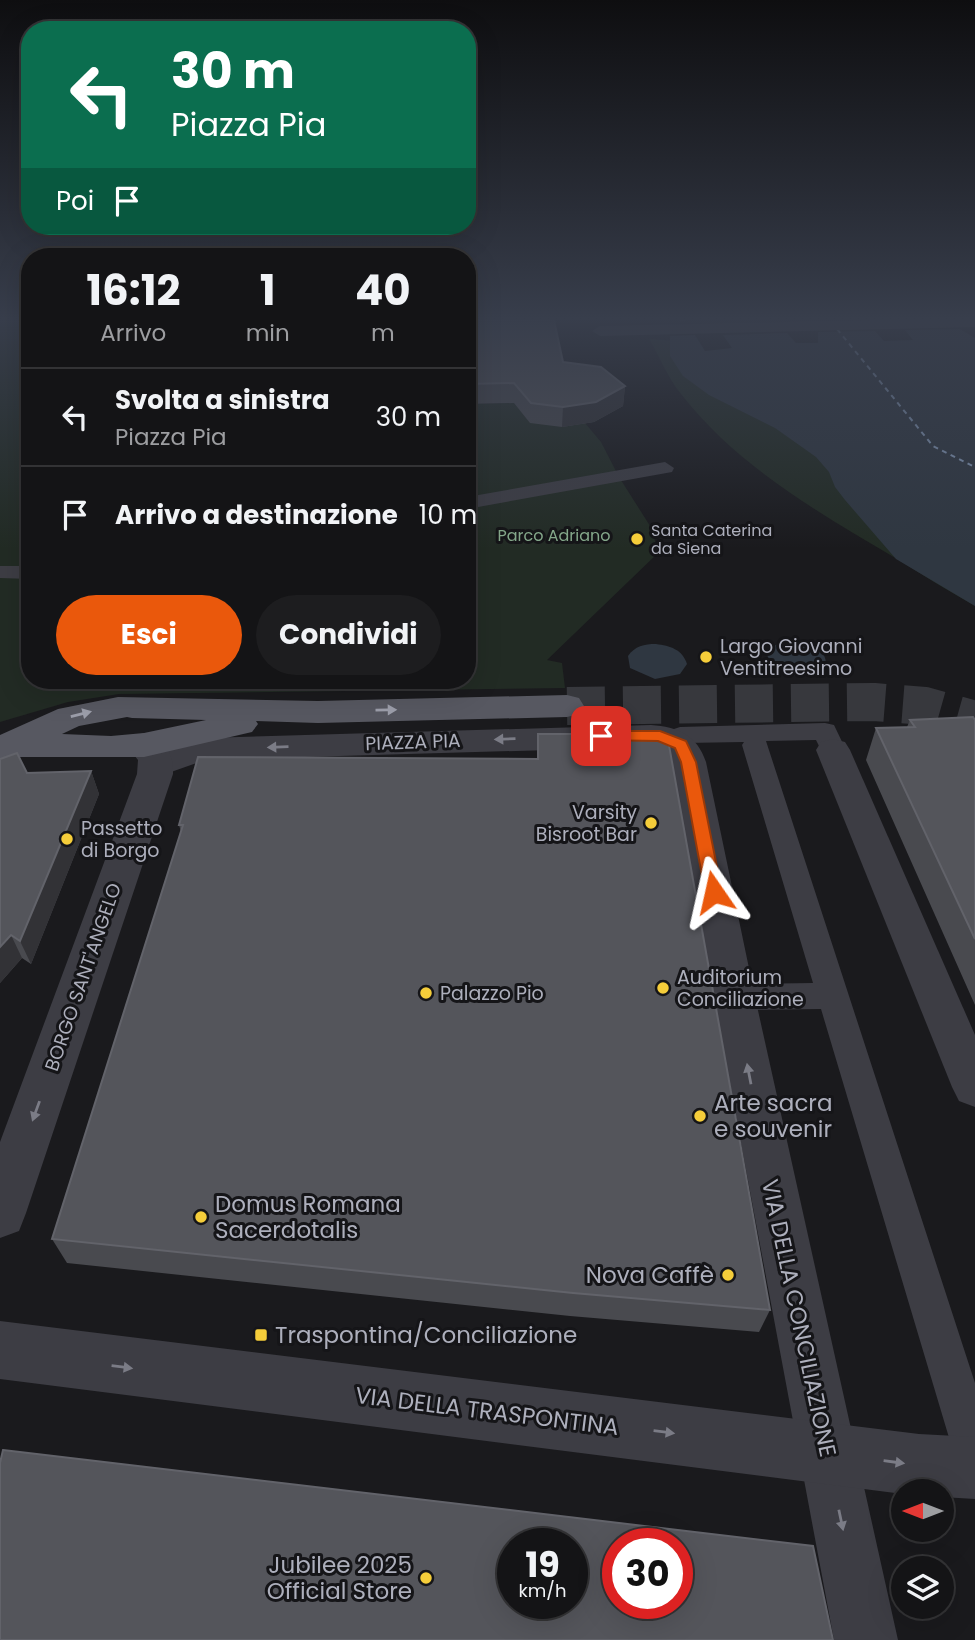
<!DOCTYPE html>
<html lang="it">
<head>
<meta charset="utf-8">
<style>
	body { margin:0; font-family:Poppins,sans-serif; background:#1d1d1f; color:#f1f3f6; height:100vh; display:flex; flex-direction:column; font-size:26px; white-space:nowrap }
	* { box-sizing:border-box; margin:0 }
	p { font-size:23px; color:#9d9ea1 }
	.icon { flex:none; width:38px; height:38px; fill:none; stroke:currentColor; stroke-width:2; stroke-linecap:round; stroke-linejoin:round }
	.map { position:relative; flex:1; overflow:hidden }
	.drawer { position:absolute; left:21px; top:248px; width:455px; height:441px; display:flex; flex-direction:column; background:#141416; border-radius:28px; box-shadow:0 7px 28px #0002,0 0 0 2px #333335 }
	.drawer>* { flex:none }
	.top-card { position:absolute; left:21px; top:21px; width:455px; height:214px; border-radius:28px; box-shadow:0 7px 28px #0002,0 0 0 2px #333335; background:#0b6e4f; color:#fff; overflow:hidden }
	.needle { width:46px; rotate:270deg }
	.tools { position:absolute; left:891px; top:1479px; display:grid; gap:14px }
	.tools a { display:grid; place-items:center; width:63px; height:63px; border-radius:50%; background:#141416; box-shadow:0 7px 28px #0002,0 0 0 2px #333335; font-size:35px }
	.speed { position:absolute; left:497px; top:1528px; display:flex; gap:14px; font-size:35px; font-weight:700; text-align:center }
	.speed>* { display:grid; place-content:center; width:91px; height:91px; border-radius:50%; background:#141416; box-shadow:0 7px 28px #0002,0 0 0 2px #333335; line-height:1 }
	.speed small { font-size:18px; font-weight:400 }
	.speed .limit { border:10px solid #d22; background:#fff; color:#111 }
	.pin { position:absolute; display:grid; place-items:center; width:60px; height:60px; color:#fff; margin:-30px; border-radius:14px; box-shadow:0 4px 10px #0006 }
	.me { position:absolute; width:77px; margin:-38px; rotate:349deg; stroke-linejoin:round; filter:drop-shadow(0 0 5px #0008) }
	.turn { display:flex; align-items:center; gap:24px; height:147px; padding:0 35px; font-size:32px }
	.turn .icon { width:91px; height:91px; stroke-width:2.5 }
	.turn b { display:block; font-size:49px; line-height:60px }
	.then { display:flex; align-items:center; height:66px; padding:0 35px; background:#0003; gap:14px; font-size:26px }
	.eta { display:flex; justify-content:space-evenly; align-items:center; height:119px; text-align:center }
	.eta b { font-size:42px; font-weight:700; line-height:49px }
	.button { display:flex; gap:14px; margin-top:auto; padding:14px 35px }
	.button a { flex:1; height:80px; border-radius:42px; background:#ea580c; color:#fff; font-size:28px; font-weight:700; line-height:80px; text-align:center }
	.button a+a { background:#1d1d1f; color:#f1f3f6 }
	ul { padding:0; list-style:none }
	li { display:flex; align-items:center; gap:21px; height:98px; padding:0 35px; border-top:2px solid #333335 }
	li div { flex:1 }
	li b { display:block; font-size:26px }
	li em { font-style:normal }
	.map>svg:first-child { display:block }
	.green { fill:#222b24 }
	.water { fill:#2f3741 }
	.pier { fill:#1a1a1d }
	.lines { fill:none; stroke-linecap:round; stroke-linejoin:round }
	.ferry { stroke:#8499b7; stroke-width:2; stroke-dasharray:5 4.5; stroke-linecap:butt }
	.primary-tunnel { stroke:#37383d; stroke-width:38; stroke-dasharray:38 18; stroke-linecap:butt }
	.pedestrian { fill:#3d3d44; fill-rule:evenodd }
	.minor { fill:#3d3d44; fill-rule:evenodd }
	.tertiary { fill:#3d3d44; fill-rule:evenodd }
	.primary { fill:#575861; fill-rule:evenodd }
	.wall { fill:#494a4f }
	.shaded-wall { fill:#323236 }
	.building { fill:#54555b; stroke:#62636a; stroke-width:2; fill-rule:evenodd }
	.oneway { fill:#9c9eaa }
	.oneway2 { fill:#7b7c86 }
	.route { fill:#ea580c; stroke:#983908; stroke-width:2 }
	.poi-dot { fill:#f5cd3a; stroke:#151518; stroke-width:2.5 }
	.labels { text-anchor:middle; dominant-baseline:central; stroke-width:6; stroke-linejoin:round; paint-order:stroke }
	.far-poi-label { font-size:16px; fill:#adafbc; stroke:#151518; text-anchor:start }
	.far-park-label { font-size:16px; fill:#84a78a; stroke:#151518 }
	.poi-label { font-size:19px; fill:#adafbc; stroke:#151518; text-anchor:start }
	.street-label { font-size:19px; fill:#adafbc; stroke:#151518 }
	.near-poi-label { font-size:23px; fill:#adafbc; stroke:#151518; text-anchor:start }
	.near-street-label { font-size:23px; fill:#adafbc; stroke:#151518 }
</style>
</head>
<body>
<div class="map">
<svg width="975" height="1640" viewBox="0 0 975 1640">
	<rect width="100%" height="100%" fill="#1a1a1d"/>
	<!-- green -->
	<g class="green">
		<path d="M0 320H30V681H467V404L514 403 585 423 601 442 619 477 652 529 658 553 547 660 562 663 565 688 119 694 68 702 0 722Z"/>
		<path d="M649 339 680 341 753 394 975 606C948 591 923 575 897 559 819 513 737 466 681 394 667 377 660 357 649 339Z"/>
	</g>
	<!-- water -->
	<g class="water">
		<path d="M679 320H975V606L896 559 845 500 835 487 829 472 816 457 775 428 709 395 683 376 670 356V332Z"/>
		<path d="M784 641C801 640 827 644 826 666 812 684 770 678 767 653L770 648Z"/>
		<path d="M656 644C670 646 682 649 687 664L680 674 655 679 630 668 628 656C635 646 644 644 656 644Z"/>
	</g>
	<!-- pier -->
	<path class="pier" d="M695 320H975V338L960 329 905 330 913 340 884 341 875 331 818 332V343H796L787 333 723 335 732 348 705 351 695 335 666 336 671 322Z"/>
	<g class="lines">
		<!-- ferry -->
		<path class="ferry" d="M837 329 933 446 975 467"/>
		<!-- primary-tunnel -->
		<path class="primary-tunnel" d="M567 706 874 702 925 706 975 720"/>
		<!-- pedestrian -->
		<g class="pedestrian">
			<path d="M876 320H975V327L600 336 592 331 600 326Z"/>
			<path d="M665 462 674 468 672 472 467 509V497Z"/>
			<path d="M0 566H30V579L0 578Z"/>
			<path d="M825 723 834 725 846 750 842 756 833 759 824 756 816 740 766 741 975 1383V1473L959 1467 953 1451 821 1009 734 1010 722 1006 718 997 722 988 734 984 813 983 742 745 744 742 684 743 671 747 662 745 658 739 662 733 680 727Z"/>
		</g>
		<!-- minor -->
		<g class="minor">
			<path d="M651 725C678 727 697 735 706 762L755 997 898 1640H834L668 753 660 748 651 747 205 760 157 777 145 773 140 765C152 745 184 742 205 738Z"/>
			<path d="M833 739 845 742 850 750 975 1035V1107L959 1101 952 1087 816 750 821 742Z"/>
		</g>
		<!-- tertiary -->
		<g class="tertiary">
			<path d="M144 733C165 739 174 753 173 774L26 1213 19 1231 0 1238V1142L137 774 138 760 126 745 131 737Z"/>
			<path d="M0 1321 919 1434 975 1437V1499L942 1497V1491H903V1494L0 1379Z"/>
		</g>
		<!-- primary -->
		<path class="primary" d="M567 695 579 698 584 706 579 714 567 717 318 723 256 721 258 724 252 732 144 757H14L0 761V735L58 709 118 697 318 701ZM127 717 132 718 206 720 144 733 111 736 62 734 79 726Z"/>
	</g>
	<!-- wall -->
	<g class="wall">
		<path d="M467 320 563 362 625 386 623 406 594 422 562 427 530 423 514 403 467 404Z"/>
		<path d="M910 720H975V1005L866 760 876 728 907 727Z"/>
		<path d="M538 734 770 1310 759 1332 570 1316 67 1263 52 1239 181 832 179 825 537 759Z"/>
		<path d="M0 759 27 773 91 771 99 794 31 964 22 958 0 983Z"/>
	</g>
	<!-- shaded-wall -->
	<g class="shaded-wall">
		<path d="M625 386 623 406 594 422 562 427 563 407Z"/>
		<path d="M91 771 99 794 31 964 20 941Z"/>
		<path d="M11 935 22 958 0 983V947Z"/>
	</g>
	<!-- building -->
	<g class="building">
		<path d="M467 320H554L563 362 601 367 625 386 596 402 563 407 531 403 514 383 467 384Z"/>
		<path d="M973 717 975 720V939L876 728 915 727 910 720Z"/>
		<path d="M538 734H667L770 1310 573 1293 52 1239 183 825H179L198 757 538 759Z"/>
		<path d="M17 753 27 773 91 771 20 941 11 935 0 947V759Z"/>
		<path d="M3 1450 813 1546 833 1640H0V1463ZM513 1544H572V1603H513ZM618 1544H677V1603H618Z"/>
	</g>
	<!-- one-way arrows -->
	<defs><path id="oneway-solid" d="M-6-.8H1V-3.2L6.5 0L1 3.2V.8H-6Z" transform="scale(1.75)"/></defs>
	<g class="oneway">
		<use href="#oneway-solid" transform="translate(386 710) rotate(-1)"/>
		<use href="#oneway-solid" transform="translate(81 714) rotate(-14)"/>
	</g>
	<g class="oneway2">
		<use href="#oneway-solid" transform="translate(505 739) rotate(178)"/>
		<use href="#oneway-solid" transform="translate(278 747) rotate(178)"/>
		<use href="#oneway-solid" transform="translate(749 1074) rotate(-101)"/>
		<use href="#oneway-solid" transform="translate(36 1111) rotate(110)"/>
		<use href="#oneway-solid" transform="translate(122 1367) rotate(7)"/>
		<use href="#oneway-solid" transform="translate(664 1432) rotate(7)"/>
		<use href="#oneway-solid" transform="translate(894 1462) rotate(8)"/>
		<use href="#oneway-solid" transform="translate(841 1520) rotate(78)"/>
	</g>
	<!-- sky -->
	<linearGradient id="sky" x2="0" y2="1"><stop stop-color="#0e0e10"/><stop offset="0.58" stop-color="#383e4c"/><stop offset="1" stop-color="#383e4c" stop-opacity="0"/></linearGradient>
	<rect width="975" height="549" fill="url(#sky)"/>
	<!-- route -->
	<path class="route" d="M601 731H660L686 741 696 762 722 892 720 897H708L705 892 681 762 675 748 658 741 596 740 594 736 596 733Z"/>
	<!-- markers -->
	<g class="poi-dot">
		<circle cx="637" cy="539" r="7"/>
		<circle cx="706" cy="657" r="7"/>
		<circle cx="651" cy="823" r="7"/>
		<circle cx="67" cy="839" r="7"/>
		<circle cx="663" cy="988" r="7"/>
		<circle cx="426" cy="993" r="7"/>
		<circle cx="700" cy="1116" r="7"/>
		<circle cx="201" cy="1217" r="7"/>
		<circle cx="728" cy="1275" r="7"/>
		<rect x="254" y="1328" width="14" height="14" rx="3.5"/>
		<circle cx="426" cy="1578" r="7"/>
	</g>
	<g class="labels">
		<!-- far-poi labels -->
		<g class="far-poi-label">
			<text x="651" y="530">Santa Caterina<tspan x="651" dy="18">da Siena</tspan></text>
		</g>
		<!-- far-park labels -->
		<g class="far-park-label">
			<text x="554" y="535">Parco Adriano</text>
		</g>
		<!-- poi labels -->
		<g class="poi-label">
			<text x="720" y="646">Largo Giovanni<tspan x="720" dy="22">Ventitreesimo</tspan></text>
			<text x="637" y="812" text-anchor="end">Varsity<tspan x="637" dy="22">Bisroot Bar</tspan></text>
			<text x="81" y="828">Passetto<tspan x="81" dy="22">di Borgo</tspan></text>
			<text x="677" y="977">Auditorium<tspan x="677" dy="22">Conciliazione</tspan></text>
			<text x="440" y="993">Palazzo Pio</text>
		</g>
		<!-- street labels -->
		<g class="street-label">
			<text transform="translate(413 742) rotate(-2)">PIAZZA PIA</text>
			<text transform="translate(83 977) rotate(-71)">BORGO SANT'ANGELO</text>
		</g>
		<!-- near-poi labels -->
		<g class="near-poi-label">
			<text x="714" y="1103">Arte sacra<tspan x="714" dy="26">e souvenir</tspan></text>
			<text x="215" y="1204">Domus Romana<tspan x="215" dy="26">Sacerdotalis</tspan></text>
			<text x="714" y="1275" text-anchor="end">Nova Caffè</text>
			<text x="275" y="1335">Traspontina/Conciliazione</text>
			<text x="412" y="1565" text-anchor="end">Jubilee 2025<tspan x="412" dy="26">Official Store</tspan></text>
		</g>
		<!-- near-street labels -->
		<g class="near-street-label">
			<text transform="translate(799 1318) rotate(78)">VIA DELLA CONCILIAZIONE</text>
			<text transform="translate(487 1411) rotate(7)">VIA DELLA TRASPONTINA</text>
		</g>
	</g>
</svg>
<div class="tools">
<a><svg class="needle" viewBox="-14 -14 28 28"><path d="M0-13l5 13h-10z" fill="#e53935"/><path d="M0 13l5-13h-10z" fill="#9d9ea1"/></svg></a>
<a><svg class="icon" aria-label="layers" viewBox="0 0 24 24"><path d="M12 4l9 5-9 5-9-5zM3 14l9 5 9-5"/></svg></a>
</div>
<div class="speed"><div>19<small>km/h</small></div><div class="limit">30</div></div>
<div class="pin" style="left:601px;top:736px;background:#d93025"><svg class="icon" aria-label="arrive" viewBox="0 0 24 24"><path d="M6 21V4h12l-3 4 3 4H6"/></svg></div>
<svg class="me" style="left:714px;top:892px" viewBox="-20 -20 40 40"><path d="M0-17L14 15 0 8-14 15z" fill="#ea580c" stroke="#fff" stroke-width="4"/></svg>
<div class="top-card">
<div class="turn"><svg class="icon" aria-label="left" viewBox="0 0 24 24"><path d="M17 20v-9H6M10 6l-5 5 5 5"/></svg><div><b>30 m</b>Piazza Pia</div></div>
<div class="then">Poi<svg class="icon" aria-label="arrive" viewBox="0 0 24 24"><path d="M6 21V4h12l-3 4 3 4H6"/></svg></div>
</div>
<section class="drawer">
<div class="eta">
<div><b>16:12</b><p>Arrivo</p></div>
<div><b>1</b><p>min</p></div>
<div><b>40</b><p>m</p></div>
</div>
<ul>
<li><svg class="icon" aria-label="left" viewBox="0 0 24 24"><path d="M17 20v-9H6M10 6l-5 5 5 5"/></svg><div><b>Svolta a sinistra</b><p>Piazza Pia</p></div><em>30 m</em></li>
<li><svg class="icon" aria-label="arrive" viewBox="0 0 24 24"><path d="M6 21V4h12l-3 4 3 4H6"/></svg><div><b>Arrivo a destinazione</b></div><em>10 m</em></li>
</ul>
<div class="button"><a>Esci</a><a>Condividi</a></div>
</section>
</div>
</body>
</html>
